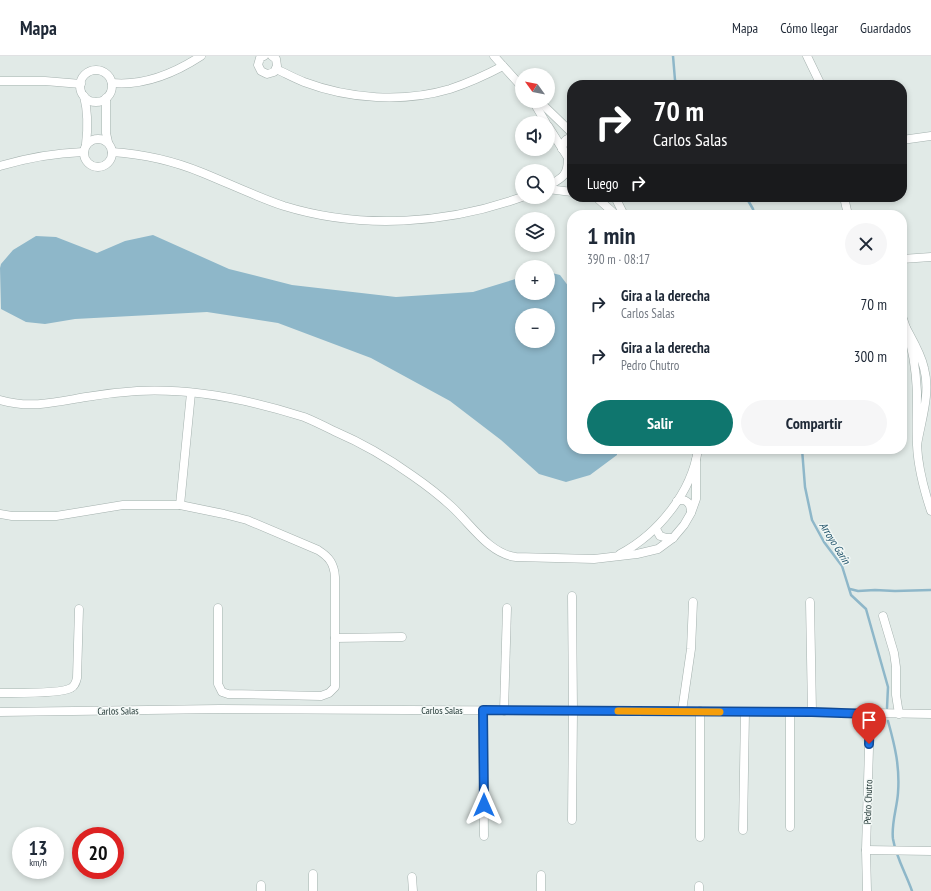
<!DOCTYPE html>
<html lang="es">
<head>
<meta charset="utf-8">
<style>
	body { margin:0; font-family:"PT Sans Narrow",sans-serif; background:#f6f6f7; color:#1f2937; height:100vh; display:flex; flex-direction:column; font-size:15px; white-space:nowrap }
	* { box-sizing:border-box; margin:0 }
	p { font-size:13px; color:#747a83 }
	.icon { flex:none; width:22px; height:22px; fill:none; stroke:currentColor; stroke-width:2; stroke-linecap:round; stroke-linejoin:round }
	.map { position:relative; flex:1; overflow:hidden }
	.details { position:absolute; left:567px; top:154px; width:340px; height:244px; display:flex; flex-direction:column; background:#fff; border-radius:16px; box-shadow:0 2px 6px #0003 }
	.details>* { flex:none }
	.banner { position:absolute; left:567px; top:24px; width:340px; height:122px; border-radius:16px; box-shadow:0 2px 6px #0003; background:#202124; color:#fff; overflow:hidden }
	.needle { width:26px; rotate:303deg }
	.controls { position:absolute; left:515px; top:12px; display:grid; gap:8px }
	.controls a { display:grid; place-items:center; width:40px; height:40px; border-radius:50%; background:#fff; box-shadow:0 2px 6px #0003; font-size:20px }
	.speed { position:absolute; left:12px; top:771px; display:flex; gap:8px; font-size:20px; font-weight:700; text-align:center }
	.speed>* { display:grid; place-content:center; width:52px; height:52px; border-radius:50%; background:#fff; box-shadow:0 2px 6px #0003; line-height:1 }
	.speed small { font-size:10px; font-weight:400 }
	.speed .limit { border:6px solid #d22; background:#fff; color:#111 }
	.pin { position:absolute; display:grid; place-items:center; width:34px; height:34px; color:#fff; margin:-41px -17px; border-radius:50% 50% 50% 0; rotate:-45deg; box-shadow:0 0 4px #0007 }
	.pin .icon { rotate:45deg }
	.me { position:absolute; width:44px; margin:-22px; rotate:0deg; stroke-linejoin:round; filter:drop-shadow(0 0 3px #0008) }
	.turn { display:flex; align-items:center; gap:14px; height:84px; padding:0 20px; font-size:18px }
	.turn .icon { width:52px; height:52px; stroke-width:2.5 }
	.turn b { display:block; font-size:28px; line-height:34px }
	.then { display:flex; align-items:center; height:38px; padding:0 20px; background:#0003; gap:8px; font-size:15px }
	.round { display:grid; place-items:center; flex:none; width:42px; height:42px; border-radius:21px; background:#f6f6f7 }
	.headline { display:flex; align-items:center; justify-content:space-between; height:68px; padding:0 20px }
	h1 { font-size:24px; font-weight:700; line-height:30px }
	.primary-button { display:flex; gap:8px; margin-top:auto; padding:8px 20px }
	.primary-button a { flex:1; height:46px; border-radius:24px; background:#0f766e; color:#fff; font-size:16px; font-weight:700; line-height:46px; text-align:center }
	.primary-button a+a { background:#f6f6f7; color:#1f2937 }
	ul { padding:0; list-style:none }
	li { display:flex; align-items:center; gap:12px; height:52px; padding:0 20px }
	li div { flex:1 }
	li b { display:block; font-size:15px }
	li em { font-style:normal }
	header { display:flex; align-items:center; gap:24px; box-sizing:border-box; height:56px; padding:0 20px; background:#fff; border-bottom:1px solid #e0e1e3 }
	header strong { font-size:19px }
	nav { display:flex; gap:22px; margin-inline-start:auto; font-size:14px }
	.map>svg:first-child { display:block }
	.water { fill:#8eb7c9; fill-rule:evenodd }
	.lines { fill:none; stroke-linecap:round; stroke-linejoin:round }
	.stream { stroke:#8eb7c9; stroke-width:2.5 }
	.minor-casing { stroke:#a4b1ae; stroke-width:9 }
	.minor { stroke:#fff; stroke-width:8 }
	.route-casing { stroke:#114b97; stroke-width:10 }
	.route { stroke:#1a73e8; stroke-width:7 }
	.slow { stroke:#f59e0b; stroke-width:7 }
	.labels { text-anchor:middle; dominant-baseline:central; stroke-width:3; stroke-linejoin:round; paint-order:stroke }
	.street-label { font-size:10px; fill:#233836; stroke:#f1f7f5 }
	.water-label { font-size:11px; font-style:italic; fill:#24566d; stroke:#f1f7f5 }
</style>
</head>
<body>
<header>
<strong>Mapa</strong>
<nav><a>Mapa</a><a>Cómo llegar</a><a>Guardados</a></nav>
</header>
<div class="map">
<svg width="931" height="835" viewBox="0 0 931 835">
	<rect width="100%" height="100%" fill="#e1eae7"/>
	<!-- water -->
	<path class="water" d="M153 179 229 213 292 229 396 241 473 236 522 221V237H548V216L560 219 572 235V393H617V399L590 419 566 426 539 418 501 384 450 345 371 302 278 267 207 256 75 263 45 268 26 266 1 253 0 212 1 208 13 194 36 180 56 181 97 197 125 185ZM522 259H548V285H522Z"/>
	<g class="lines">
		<!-- stream -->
		<g class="stream">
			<path d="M673 0 675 24 678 29"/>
			<path d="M746 141 753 153 754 159"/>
			<path d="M802 393 805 431 812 464 824 486 842 510 851 539 866 553 888 631 887 652"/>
			<path d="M850 533 858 535 875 534 895 535 931 534"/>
			<path d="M888 665C895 690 900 711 898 737 897 752 891 768 893 783 896 801 906 818 912 835"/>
		</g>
		<!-- minor casing -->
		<g class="minor-casing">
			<g id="minor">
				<path d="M264 0 260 2 258 9 261 15 267 18 274 16 277 10 276 3 272 0"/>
				<path d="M494 0 522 31"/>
				<path d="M807 0 821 29"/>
				<path d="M276 13C285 17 294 22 304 26 349 43 403 47 450 33 468 27 486 19 503 10"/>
				<circle cx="96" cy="30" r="16"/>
				<path d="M0 25H45L81 28"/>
				<path d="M112 27C144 30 175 17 201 0"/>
				<path d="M84 40C88 56 88 72 86 88"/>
				<path d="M106 42V77L108 86"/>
				<path d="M533 45 546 67"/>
				<path d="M539 45 572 77"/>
				<path d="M548 70 572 108"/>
				<circle cx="98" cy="97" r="14"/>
				<path d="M902 84 931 80"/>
				<path d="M562 93C563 87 565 82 572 82"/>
				<path d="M112 96C144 98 174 105 203 117 230 128 257 141 284 150 362 174 447 168 522 141"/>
				<path d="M0 110C27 102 55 97 83 96"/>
				<path d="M548 130C562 122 568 120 568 102"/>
				<path d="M548 133 572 136"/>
				<path d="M596 141 616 159"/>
				<path d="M615 141 624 159"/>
				<path d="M844 141 848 159"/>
				<path d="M902 203 931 201"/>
				<path d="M902 260 906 272"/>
				<path d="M0 344C30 353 57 346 86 341 103 338 121 336 137 335 193 332 251 344 304 361 314 365 324 370 334 375 362 387 388 402 413 420 426 429 439 439 451 450 470 467 489 498 516 501L594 503 637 498 658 493 673 482 684 469 691 457 696 443V404"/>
				<path d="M917 389C921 364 931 337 924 312 921 298 913 285 906 272 913 293 916 315 917 336 917 354 916 371 917 389 918 411 924 434 931 455"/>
				<path d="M677 445C686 442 691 447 691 456"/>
				<path d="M180 449 191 337"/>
				<path d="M0 458 12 460H56L123 449H180L224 458 247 464 318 494C329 501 334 507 335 521V631L329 637 321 640 228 638 222 636 218 628V552"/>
				<path d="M656 473 660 480 667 482H673"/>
				<path d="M620 498C658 478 692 436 698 393"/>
				<path d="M810 546 812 656"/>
				<path d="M883 560 894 597 896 611V639L899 658"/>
				<path d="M335 582 402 581"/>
				<path d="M0 637C13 637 61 638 71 632 75 630 76 626 77 622L79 553"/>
				<path d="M483 655 484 780"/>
				<path d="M504 655 507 552"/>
				<path d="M682 655 691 593 693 546"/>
				<path d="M0 656 220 653 812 656 931 658"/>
				<path d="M572 764 573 655 572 540"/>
				<path d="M790 771V656"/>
				<path d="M743 774 745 656"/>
				<path d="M700 781V655"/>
				<path d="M866 794 931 795"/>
				<path d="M541 819V835"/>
				<path d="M412 821 413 835"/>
				<path d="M699 830V835"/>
				<path d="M261 835V829"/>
				<path d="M313 835V818"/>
				<path d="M867 835 866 794 870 658"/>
			</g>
		</g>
		<!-- minor -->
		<use href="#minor" class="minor"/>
	</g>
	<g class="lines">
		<!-- route casing -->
		<g class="route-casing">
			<path id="route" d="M484 749 483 654 812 656 870 658 869 688"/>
		</g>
		<!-- route -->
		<use href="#route" class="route"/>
		<!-- slow -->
		<path class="slow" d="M618 655 720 656"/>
	</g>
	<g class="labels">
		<!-- street labels -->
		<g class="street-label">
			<text x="442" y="654">Carlos Salas</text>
			<text transform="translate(118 655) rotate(-1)">Carlos Salas</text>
			<text transform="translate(868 746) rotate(-88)">Pedro Chutro</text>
		</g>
		<!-- water labels -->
		<g class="water-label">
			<text transform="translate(835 487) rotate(58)">Arroyo Garín</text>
		</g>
	</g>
</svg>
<div class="controls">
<a><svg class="needle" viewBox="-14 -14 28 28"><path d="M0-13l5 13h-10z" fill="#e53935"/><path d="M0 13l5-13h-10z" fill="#747a83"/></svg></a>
<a><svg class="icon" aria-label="sound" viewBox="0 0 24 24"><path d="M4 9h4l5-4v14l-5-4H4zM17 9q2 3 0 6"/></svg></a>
<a><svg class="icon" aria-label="search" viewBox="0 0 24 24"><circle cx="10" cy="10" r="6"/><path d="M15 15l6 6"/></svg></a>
<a><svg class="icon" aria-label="layers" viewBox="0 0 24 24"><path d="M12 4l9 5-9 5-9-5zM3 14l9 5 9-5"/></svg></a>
<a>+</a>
<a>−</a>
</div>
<div class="speed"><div>13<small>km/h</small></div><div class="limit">20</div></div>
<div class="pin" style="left:869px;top:688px;background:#d93025"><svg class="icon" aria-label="arrive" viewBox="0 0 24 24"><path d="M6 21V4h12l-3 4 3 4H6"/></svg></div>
<svg class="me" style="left:484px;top:749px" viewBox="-20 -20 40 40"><path d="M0-17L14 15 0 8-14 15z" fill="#1a73e8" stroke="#fff" stroke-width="4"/></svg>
<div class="banner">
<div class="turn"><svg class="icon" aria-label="right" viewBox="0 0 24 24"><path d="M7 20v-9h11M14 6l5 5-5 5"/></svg><div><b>70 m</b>Carlos Salas</div></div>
<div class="then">Luego<svg class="icon" aria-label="right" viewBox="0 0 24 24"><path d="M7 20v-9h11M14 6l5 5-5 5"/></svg></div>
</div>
<section class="details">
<div class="headline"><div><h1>1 min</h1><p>390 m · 08:17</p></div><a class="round"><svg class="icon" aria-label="close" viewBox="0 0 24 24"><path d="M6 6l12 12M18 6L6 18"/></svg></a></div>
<ul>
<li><svg class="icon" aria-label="right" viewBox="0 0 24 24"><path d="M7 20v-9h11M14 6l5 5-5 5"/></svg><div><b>Gira a la derecha</b><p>Carlos Salas</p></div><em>70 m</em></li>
<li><svg class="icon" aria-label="right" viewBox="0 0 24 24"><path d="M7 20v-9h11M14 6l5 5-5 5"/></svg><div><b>Gira a la derecha</b><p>Pedro Chutro</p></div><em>300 m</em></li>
</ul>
<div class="primary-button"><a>Salir</a><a>Compartir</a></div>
</section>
</div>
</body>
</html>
